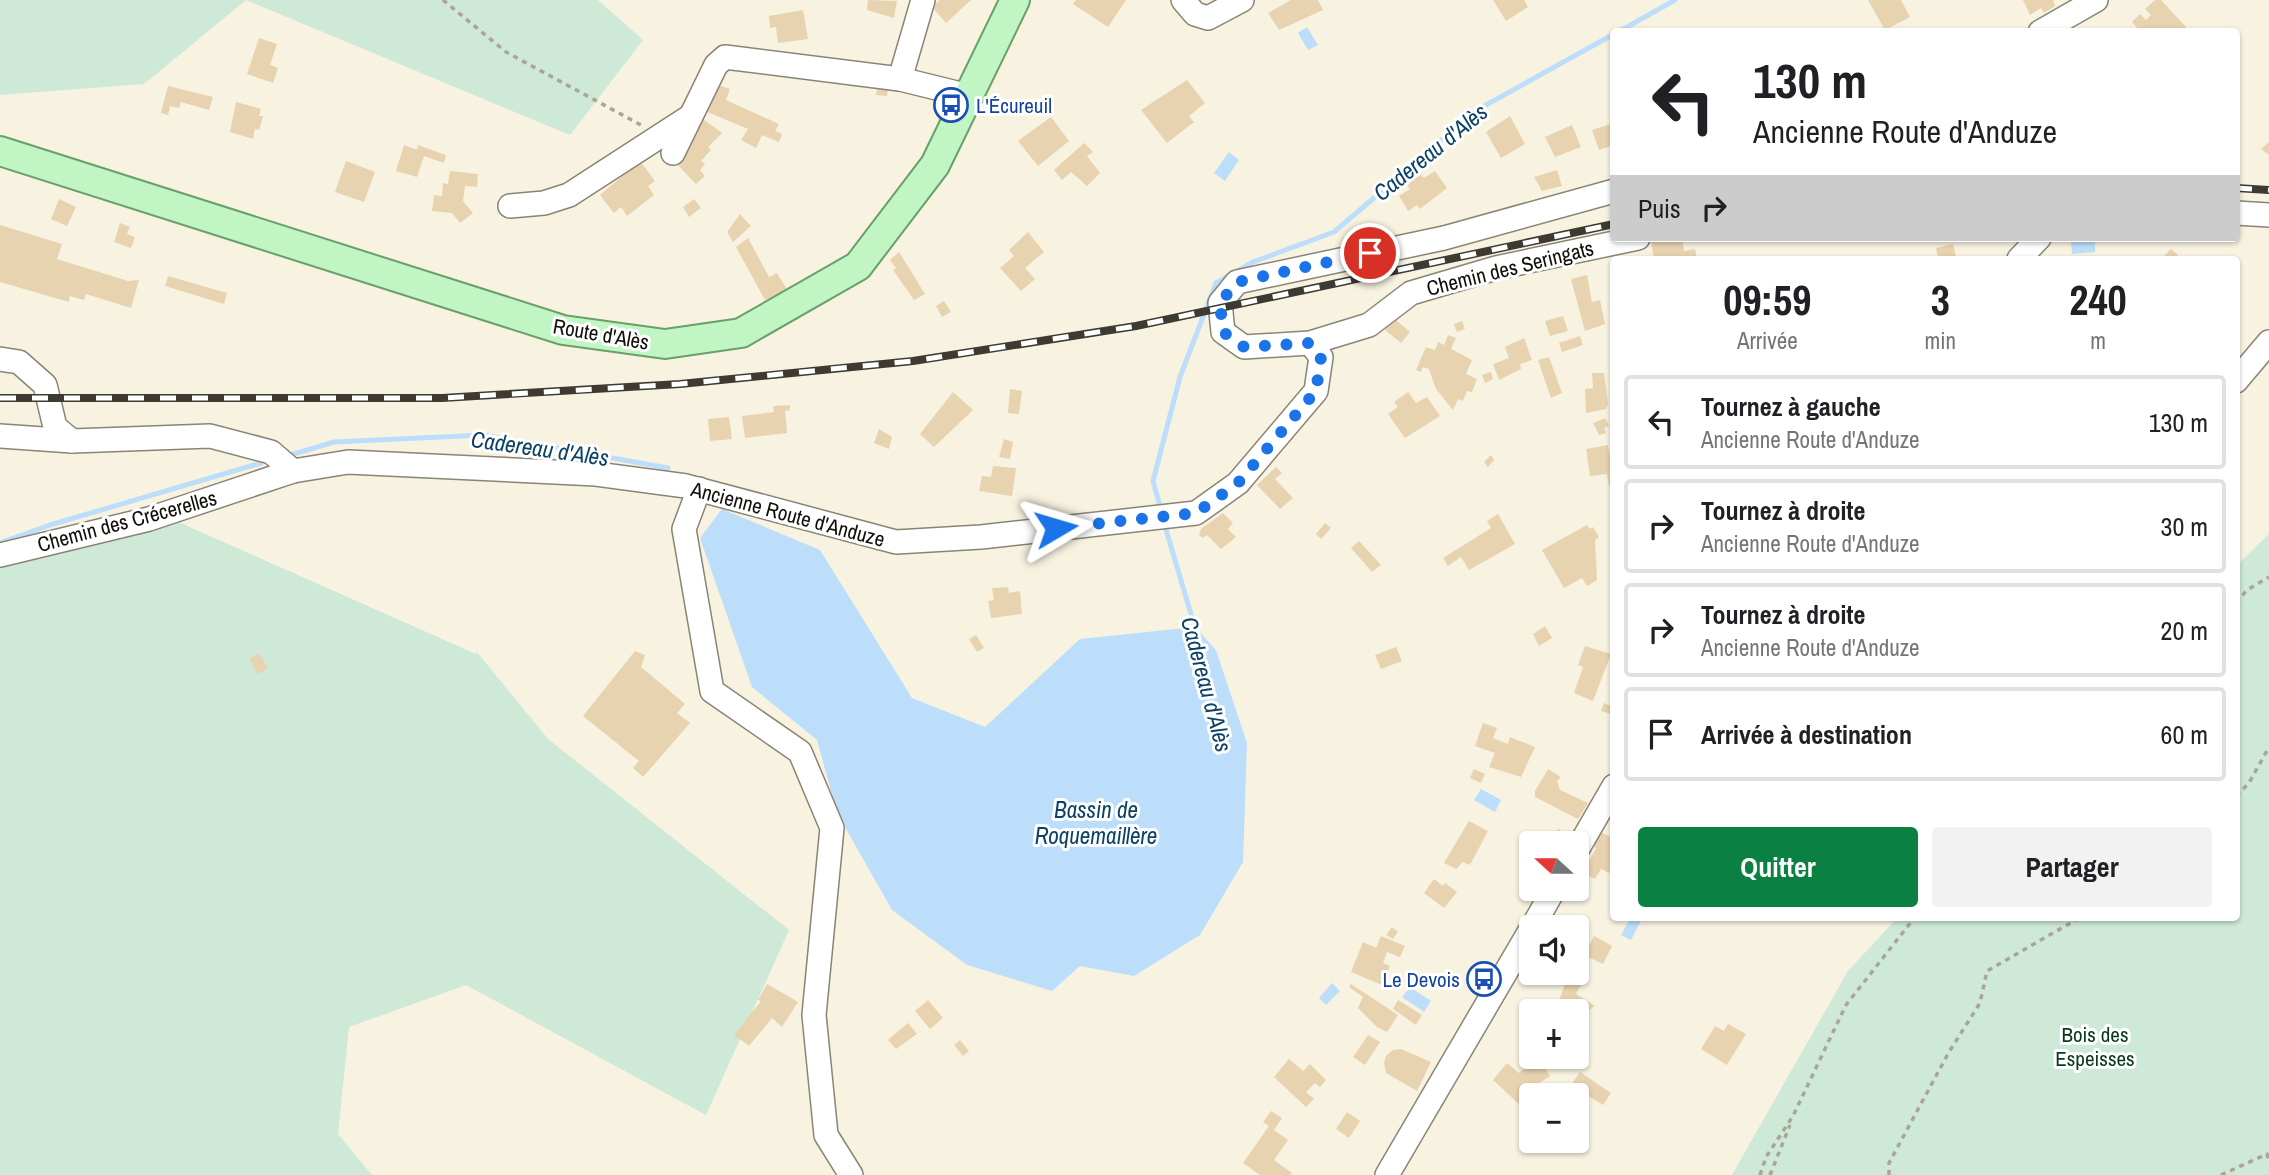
<!DOCTYPE html>
<html lang="fr">
<head>
<meta charset="utf-8">
<style>
	body { margin:0; font-family:"Archivo Narrow",sans-serif; background:#f2f2f2; color:#202124; height:100vh; display:flex; flex-direction:column; font-size:26px; white-space:nowrap }
	* { box-sizing:border-box; margin:0 }
	p { font-size:23px; color:#757577 }
	.icon { flex:none; width:38px; height:38px; fill:none; stroke:currentColor; stroke-width:2; stroke-linecap:round; stroke-linejoin:round }
	.map { position:relative; flex:1; overflow:hidden }
	.side { position:absolute; left:1610px; top:256px; width:630px; height:665px; display:flex; flex-direction:column; background:#fff; border-radius:7px; box-shadow:0 2px 5px #0004 }
	.side>* { flex:none }
	.banner { position:absolute; left:1610px; top:28px; width:630px; height:214px; border-radius:7px; box-shadow:0 2px 5px #0004; background:#fff; color:#202124; overflow:hidden }
	.needle { width:46px; rotate:291deg }
	.buttons { position:absolute; left:1519px; top:831px; display:grid; gap:14px }
	.buttons a { display:grid; place-items:center; width:70px; height:70px; border-radius:7px; background:#fff; box-shadow:0 2px 5px #0004; font-size:35px }
	.pin { position:absolute; display:grid; place-items:center; width:60px; height:60px; color:#fff; margin:-30px; border:4px solid #fff; border-radius:50%; box-shadow:0 2px 7px #0007 }
	.me { position:absolute; width:77px; margin:-38px; rotate:83deg; stroke-linejoin:round; filter:drop-shadow(0 0 5px #0008) }
	.turn { display:flex; align-items:center; gap:24px; height:147px; padding:0 28px; font-size:32px }
	.turn .icon { width:91px; height:91px; stroke-width:2.5 }
	.turn b { display:block; font-size:49px; line-height:60px }
	.then { display:flex; align-items:center; height:66px; padding:0 28px; background:#0003; gap:14px; font-size:26px }
	.eta { display:flex; justify-content:space-evenly; align-items:center; height:119px; text-align:center }
	.eta b { font-size:42px; font-weight:700; line-height:49px }
	.primary-button { display:flex; gap:14px; margin-top:auto; padding:14px 28px }
	.primary-button a { flex:1; height:80px; border-radius:7px; background:#0b8043; color:#fff; font-size:28px; font-weight:700; line-height:80px; text-align:center }
	.primary-button a+a { background:#f2f2f2; color:#202124 }
	ul { padding:0; list-style:none }
	li { display:flex; align-items:center; gap:21px; height:94px; margin:0 14px 10px; padding:0 14px; border:4px solid #e0e0e0; border-radius:7px }
	li div { flex:1 }
	li b { display:block; font-size:26px }
	li em { font-style:normal }
	.map>svg:first-child { display:block }
	.green { fill:#cee9d7 }
	.water { fill:#bddefa }
	.lines { fill:none; stroke-linecap:round; stroke-linejoin:round }
	.stream { stroke:#bddefa; stroke-width:5 }
	.building { fill:#e8d3b0 }
	.minor-casing { stroke:#898474; stroke-width:26 }
	.major-casing { stroke:#69a069; stroke-width:32 }
	.path { stroke:#a9a598; stroke-width:3.5; stroke-dasharray:5 5; stroke-linecap:butt }
	.minor { stroke:#fff; stroke-width:23 }
	.major { stroke:#c2f5c4; stroke-width:28 }
	.rail-casing { stroke:#3c3a31; stroke-width:8 }
	.rail { stroke:#fff; stroke-width:5; stroke-dasharray:16; stroke-linecap:butt }
	.route { stroke:#1a73e8; stroke-width:12; stroke-dasharray:0 21.6 }
	.labels { text-anchor:middle; dominant-baseline:central; stroke-width:6; stroke-linejoin:round; paint-order:stroke }
	.transit-label { font-size:21px; fill:#164399; stroke:#fff; text-anchor:start }
	.street-label { font-size:21px; fill:#100e08; stroke:#fff }
	.park-label { font-size:21px; fill:#083821; stroke:#fff }
	.water-label { font-size:23px; font-style:italic; fill:#0c4266; stroke:#fff }
</style>
</head>
<body>
<div class="map">
<svg width="2269" height="1175" viewBox="0 0 2269 1175">
	<rect width="100%" height="100%" fill="#f8f2e1"/>
	<!-- green -->
	<g class="green">
		<path d="M0 0H246L144 84 0 95Z"/>
		<path d="M246 0H598L643 40 570 135Z"/>
		<path d="M174 520 476 654V651L548 739 789 930 706 1115 466 985 349 1027 338 1134 372 1175H0V565Z"/>
		<path d="M2269 534V1175H1732L1848 971 1898 917H2236L2237 565Z"/>
	</g>
	<!-- water -->
	<g class="water">
		<path d="M1307 27 1318 45 1308 50 1298 33Z"/>
		<path d="M1229 152 1239 160 1225 181 1214 173Z"/>
		<path d="M2095 239V252L2072 254 2071 241Z"/>
		<path d="M722 509 820 550 912 698 985 727 1080 639 1195 627 1216 650 1247 743 1243 862 1200 935 1134 976 1080 966 1052 991 967 965 892 910 837 813 817 740 752 687 700 538Z"/>
		<path d="M1481 789 1501 800 1495 812 1474 800Z"/>
		<path d="M1631 917 1642 919 1631 940 1621 935Z"/>
		<path d="M1332 983 1340 991 1326 1005 1319 998Z"/>
		<path d="M1410 987 1431 1001 1424 1012 1402 997Z"/>
	</g>
	<g class="lines">
		<!-- stream -->
		<g class="stream">
			<path d="M1618 32 1675 0"/>
			<path d="M287 456 334 442 484 435 668 468"/>
			<path d="M1161 510 1153 481 1180 377 1216 283 1253 262 1334 232 1477 110 1614 34"/>
			<path d="M1164 523 1196 631"/>
			<path d="M0 543 50 525 261 463"/>
		</g>
	</g>
	<!-- building -->
	<g class="building">
		<path d="M868 0 897 1 894 18 867 10Z"/>
		<path d="M940 0H971L946 23 932 7Z"/>
		<path d="M1076 0H1126L1108 27 1073 4Z"/>
		<path d="M1291 0H1318L1323 10 1279 30 1268 13Z"/>
		<path d="M1493 0H1524L1528 7 1506 21Z"/>
		<path d="M1868 0H1901L1910 17 1885 30Z"/>
		<path d="M2023 0H2053L2055 6 2044 13 2041 8 2030 15Z"/>
		<path d="M2155 0H2161L2187 28 2183 32H2141L2132 22 2140 14 2146 20 2151 15 2145 9Z"/>
		<path d="M803 10 808 39 778 43 776 27 770 28 769 16Z"/>
		<path d="M259 38 277 44 270 65 278 68 273 83 247 74Z"/>
		<path d="M1187 80 1205 103 1189 116 1194 122 1167 143 1141 110Z"/>
		<path d="M716 84 730 89 726 100 779 124 775 131 782 134 779 142 762 135 756 148 741 140 748 129 705 111Z"/>
		<path d="M168 86 213 97 209 110 181 102 179 108 170 106 168 115 161 113Z"/>
		<path d="M877 88 888 89 887 96 876 95Z"/>
		<path d="M236 102 261 109 259 116H263L259 130 255 129 253 139 230 132Z"/>
		<path d="M1510 116 1525 144 1501 158 1486 132Z"/>
		<path d="M700 117 722 133 708 147 711 150 701 161 705 164 700 170 705 176 696 184 676 163Z"/>
		<path d="M1051 117 1069 141 1038 166 1018 141Z"/>
		<path d="M1614 123V145L1599 150 1592 130Z"/>
		<path d="M1572 125 1581 147 1555 157 1545 137Z"/>
		<path d="M2269 142V155L2261 149Z"/>
		<path d="M1084 143 1093 152 1087 156 1100 173 1087 186 1071 172 1062 180 1054 170Z"/>
		<path d="M404 145 417 150 418 145 446 155 444 163 424 156 417 177 396 171Z"/>
		<path d="M346 161 375 172 364 202 335 192Z"/>
		<path d="M640 161 655 181 648 186 654 195 627 216 621 207 614 213 600 195Z"/>
		<path d="M1557 170 1562 186 1542 191 1534 177Z"/>
		<path d="M450 171 478 174 477 187 465 186 463 201 473 213 460 223 452 213 432 211 434 195 442 196 443 183 448 184Z"/>
		<path d="M1435 171 1447 188 1420 209 1417 205 1408 211 1399 196 1410 189 1407 185 1420 174 1424 178Z"/>
		<path d="M59 199 76 207 67 226 51 219Z"/>
		<path d="M694 199 701 208 689 217 683 207Z"/>
		<path d="M740 214 751 226 733 242 727 232Z"/>
		<path d="M120 223 130 227 127 234 135 237 131 248 114 242Z"/>
		<path d="M0 225 62 244 57 259 128 281 139 280 131 308 86 294 84 300 70 296 69 302 0 282Z"/>
		<path d="M1028 232 1044 252 1025 268 1035 279 1021 291 1000 268 1014 256 1009 250Z"/>
		<path d="M748 238 769 277 777 273 788 291 765 300 736 247Z"/>
		<path d="M1661 238H1682L1684 251 1695 249 1697 259H1654L1651 240Z"/>
		<path d="M1953 244 1956 256 1933 259 1938 257 1936 248Z"/>
		<path d="M2171 249 2178 255 2173 259H2161Z"/>
		<path d="M899 252 925 294 914 300 893 270 896 268 890 260Z"/>
		<path d="M1587 275 1592 302 1600 300 1605 324 1585 331 1571 279Z"/>
		<path d="M168 276 227 293 224 304 165 286Z"/>
		<path d="M944 301 951 312 942 317 936 306Z"/>
		<path d="M1563 316 1568 331 1550 336 1545 321Z"/>
		<path d="M1395 319 1410 332 1401 343 1385 330Z"/>
		<path d="M1462 321 1465 329 1457 332 1454 324Z"/>
		<path d="M1448 335 1456 338 1451 349 1472 360 1466 374 1477 379 1472 392 1467 391 1463 401 1458 399 1453 410 1436 389 1429 369 1423 367 1421 372 1416 370 1426 347 1435 350 1438 342 1444 345Z"/>
		<path d="M1580 336 1583 345 1562 352 1559 343Z"/>
		<path d="M1524 338 1532 360 1520 364 1521 369 1499 380 1493 364 1509 358 1505 347Z"/>
		<path d="M1549 357 1562 393 1551 398 1538 360Z"/>
		<path d="M1491 372 1493 379 1485 383 1482 375Z"/>
		<path d="M1592 373H1604L1608 404 1606 409 1586 413 1585 389 1593 388Z"/>
		<path d="M1010 389 1022 391 1019 414 1008 413Z"/>
		<path d="M953 392 973 410 934 447 920 434Z"/>
		<path d="M1408 392 1416 403 1427 397 1440 416 1405 438 1388 414 1398 407 1394 402Z"/>
		<path d="M790 405V410L785 411 787 433 745 438 742 416 774 412 773 406Z"/>
		<path d="M729 417 732 439 710 441 708 419Z"/>
		<path d="M1605 418 1609 426 1604 428 1606 433 1599 435 1593 423Z"/>
		<path d="M879 429 892 437 889 449 874 443Z"/>
		<path d="M1004 439 1013 442 1010 459 999 457Z"/>
		<path d="M1608 445 1610 457 1614 456V485L1609 486 1607 474 1590 476 1586 449Z"/>
		<path d="M1491 455 1494 460 1488 467 1484 462Z"/>
		<path d="M993 466 1016 468 1012 496 979 491 982 476 991 477Z"/>
		<path d="M1276 467 1282 473 1275 479 1293 498 1280 509 1257 485Z"/>
		<path d="M1223 513 1233 523 1228 529 1236 537 1221 549 1207 535 1203 538 1199 535 1201 529Z"/>
		<path d="M1498 514 1515 544 1469 570 1461 557 1448 566 1443 558 1491 528 1487 521Z"/>
		<path d="M1325 523 1331 528 1321 539 1316 534Z"/>
		<path d="M1587 525 1590 529 1593 527 1599 537 1595 540 1597 580 1587 586 1582 578 1564 588 1542 550Z"/>
		<path d="M1359 541 1381 565 1372 572 1351 548Z"/>
		<path d="M1008 587 1009 593 1020 591 1022 614 991 618 988 601 994 600 992 588Z"/>
		<path d="M1545 626 1552 638 1539 646 1533 634Z"/>
		<path d="M976 635 984 648 977 652 969 639Z"/>
		<path d="M1585 646 1611 654 1593 701 1574 693 1583 667 1578 665Z"/>
		<path d="M1396 647 1402 661 1381 669 1375 655Z"/>
		<path d="M635 651 645 655 641 667 685 704 677 713 690 723 643 777 633 768 639 761 583 716Z"/>
		<path d="M259 653 268 668 258 674 249 659Z"/>
		<path d="M1604 703 1614 707V715L1601 711Z"/>
		<path d="M1483 723 1497 728 1493 738 1508 744 1510 737 1535 747 1521 777 1489 767 1495 753 1475 746Z"/>
		<path d="M1474 769 1485 774 1481 783 1470 778Z"/>
		<path d="M1548 769 1561 777 1557 781 1560 790 1588 803 1578 819 1535 797V791Z"/>
		<path d="M1469 821 1488 831 1470 865 1463 862 1456 869 1444 863Z"/>
		<path d="M1558 829 1565 833 1560 842 1553 839Z"/>
		<path d="M1599 831 1614 839V865L1609 873 1601 869 1595 879 1579 871 1585 858 1590 860 1596 848 1592 845Z"/>
		<path d="M1434 879 1443 886 1445 883 1457 892 1444 908 1424 893Z"/>
		<path d="M1392 927 1398 932 1393 939 1386 935Z"/>
		<path d="M1381 936 1405 946 1400 957 1387 952 1383 963 1390 966 1382 985 1351 972 1363 942 1376 948Z"/>
		<path d="M1594 936 1612 946 1603 964 1584 955Z"/>
		<path d="M1577 972 1586 976 1576 994 1595 1006 1584 1013 1579 1024 1589 1035 1582 1042H1577V1012H1570L1558 1004 1569 973Z"/>
		<path d="M767 984 798 1002 782 1027 772 1018 749 1046 734 1035 761 1001 758 1000Z"/>
		<path d="M1351 984 1398 1015 1387 1032 1377 1027 1358 1008 1363 997 1349 987Z"/>
		<path d="M928 1000 943 1018 930 1029 915 1011Z"/>
		<path d="M1398 1000 1422 1015 1416 1025 1393 1009Z"/>
		<path d="M908 1023 917 1034 896 1049 888 1040Z"/>
		<path d="M1728 1024 1746 1034 1727 1065 1701 1049 1715 1026 1724 1031Z"/>
		<path d="M1368 1035 1380 1042 1365 1065 1353 1057Z"/>
		<path d="M960 1040 969 1051 963 1056 954 1045Z"/>
		<path d="M1401 1049 1431 1062 1417 1091 1386 1073 1384 1063 1386 1056 1393 1050Z"/>
		<path d="M1531 1057H1537L1550 1076 1535 1086 1520 1105 1493 1080 1507 1063 1519 1073 1524 1069 1520 1064Z"/>
		<path d="M1289 1059 1303 1071 1310 1064 1326 1080 1320 1087 1315 1083 1306 1092 1314 1099 1306 1107 1274 1077Z"/>
		<path d="M1580 1072 1611 1093 1603 1105 1571 1085Z"/>
		<path d="M1271 1111 1282 1118 1274 1130 1288 1140 1274 1160 1292 1173 1290 1175H1260L1243 1163 1269 1126 1263 1122Z"/>
		<path d="M1347 1112 1360 1121 1349 1138 1336 1129Z"/>
	</g>
	<g class="lines">
		<!-- minor casing -->
		<g class="minor-casing">
			<g id="minor">
				<path d="M1183 0 1195 14 1208 18 1242 0"/>
				<path d="M2040 32 2096 0"/>
				<path d="M900 79 923 0"/>
				<path d="M673 153 716 65 725 57 900 79 969 96"/>
				<path d="M1614 191 1444 238 1237 282 1220 303 1223 332 1244 347 1310 343 1369 325 1411 293 1496 268 1638 238"/>
				<path d="M510 206 544 203 569 195 691 116"/>
				<path d="M2236 213 2269 215"/>
				<path d="M2019 259 2039 238"/>
				<path d="M0 359 19 362 45 385 55 427 72 441 210 436 271 452 293 471"/>
				<path d="M2236 381 2269 342"/>
				<path d="M0 436 72 441"/>
				<path d="M699 489 684 529 712 691 800 752 832 828 814 1015 826 1135 851 1175"/>
				<path d="M0 555 149 519 293 471 348 462 596 474 686 486 896 542 981 537 1196 513 1238 483 1316 391 1321 357 1310 343"/>
				<path d="M1577 850 1614 786"/>
				<path d="M1532 928 1554 889"/>
				<path d="M1387 1175 1531 929"/>
			</g>
		</g>
		<!-- major casing -->
		<g class="major-casing">
			<path id="major" d="M0 151 563 330 665 344 741 333 858 266 935 165 1015 0"/>
		</g>
		<!-- path -->
		<g class="path">
			<path d="M443 0 506 52 641 125"/>
			<path d="M2236 603 2247 590 2269 577"/>
			<path d="M2236 796 2249 783 2269 747"/>
			<path d="M1760 1175 1766 1157 1793 1116 1846 1005 1915 917"/>
			<path d="M1770 1175 1790 1125"/>
			<path d="M1889 1175V1163L1949 1052 1980 1003 1987 971 2081 917"/>
			<path d="M2221 1175 2267 1154 2269 1161"/>
		</g>
		<!-- minor -->
		<use href="#minor" class="minor"/>
		<!-- major -->
		<use href="#major" class="major"/>
		<!-- rail casing -->
		<g class="rail-casing">
			<g id="rail">
				<path d="M2236 188 2269 190"/>
				<path d="M0 398H442L680 384 913 361 1136 326 1614 224"/>
			</g>
		</g>
		<!-- rail -->
		<use href="#rail" class="rail"/>
	</g>
	<g class="lines">
		<!-- route -->
		<path class="route" d="M1056 528 1196 513 1238 483 1316 391 1321 357 1310 343 1244 347 1223 332 1220 303 1237 282 1370 253"/>
	</g>
	<!-- icons -->
	<defs>
		<g id="bus-ring" transform="scale(1.75)"><circle r="9.5" fill="#fff" stroke="#1a4fb4" stroke-width="1.5"/><path d="M-5-6H5V4H4V6H2V4H-2V6H-4V4H-5ZM-3.5-4V0h7V-4ZM-3.5 1.2v1.5H-2V1.2ZM2 1.2v1.5H3.5V1.2Z" fill="#1a4fb4"/></g>
	</defs>
	<g fill-rule="evenodd">
		<use href="#bus-ring" x="951" y="105"/>
		<use href="#bus-ring" x="1484" y="979"/>
	</g>
	<g class="labels">
		<!-- transit labels -->
		<g class="transit-label">
			<text x="976" y="105">L'Écureuil</text>
			<text x="1460" y="979" text-anchor="end">Le Devois</text>
		</g>
		<!-- street labels -->
		<g class="street-label">
			<text transform="translate(1510 268) rotate(-14)">Chemin des Seringats</text>
			<text transform="translate(601 334) rotate(10)">Route d'Alès</text>
			<text transform="translate(788 514) rotate(15)">Ancienne Route d'Anduze</text>
			<text transform="translate(127 521) rotate(-15)">Chemin des Crécerelles</text>
		</g>
		<!-- park labels -->
		<g class="park-label">
			<text x="2095" y="1034">Bois des<tspan x="2095" dy="24">Espeisses</tspan></text>
		</g>
		<!-- water labels -->
		<g class="water-label">
			<text transform="translate(1430 152) rotate(-39)">Cadereau d'Alès</text>
			<text transform="translate(540 448) rotate(8)">Cadereau d'Alès</text>
			<text transform="translate(1207 684) rotate(75)">Cadereau d'Alès</text>
			<text x="1096" y="809">Bassin de<tspan x="1096" dy="26">Roquemaillère</tspan></text>
		</g>
	</g>
</svg>
<div class="buttons">
<a><svg class="needle" viewBox="-14 -14 28 28"><path d="M0-13l5 13h-10z" fill="#e53935"/><path d="M0 13l5-13h-10z" fill="#757577"/></svg></a>
<a><svg class="icon" aria-label="sound" viewBox="0 0 24 24"><path d="M4 9h4l5-4v14l-5-4H4zM17 9q2 3 0 6"/></svg></a>
<a>+</a>
<a>−</a>
</div>
<div class="pin" style="left:1370px;top:253px;background:#d93025"><svg class="icon" aria-label="arrive" viewBox="0 0 24 24"><path d="M6 21V4h12l-3 4 3 4H6"/></svg></div>
<svg class="me" style="left:1056px;top:528px" viewBox="-20 -20 40 40"><path d="M0-17L14 15 0 8-14 15z" fill="#1a73e8" stroke="#fff" stroke-width="4"/></svg>
<div class="banner">
<div class="turn"><svg class="icon" aria-label="left" viewBox="0 0 24 24"><path d="M17 20v-9H6M10 6l-5 5 5 5"/></svg><div><b>130 m</b>Ancienne Route d'Anduze</div></div>
<div class="then">Puis<svg class="icon" aria-label="right" viewBox="0 0 24 24"><path d="M7 20v-9h11M14 6l5 5-5 5"/></svg></div>
</div>
<section class="side">
<div class="eta">
<div><b>09:59</b><p>Arrivée</p></div>
<div><b>3</b><p>min</p></div>
<div><b>240</b><p>m</p></div>
</div>
<ul>
<li><svg class="icon" aria-label="left" viewBox="0 0 24 24"><path d="M17 20v-9H6M10 6l-5 5 5 5"/></svg><div><b>Tournez à gauche</b><p>Ancienne Route d'Anduze</p></div><em>130 m</em></li>
<li><svg class="icon" aria-label="right" viewBox="0 0 24 24"><path d="M7 20v-9h11M14 6l5 5-5 5"/></svg><div><b>Tournez à droite</b><p>Ancienne Route d'Anduze</p></div><em>30 m</em></li>
<li><svg class="icon" aria-label="right" viewBox="0 0 24 24"><path d="M7 20v-9h11M14 6l5 5-5 5"/></svg><div><b>Tournez à droite</b><p>Ancienne Route d'Anduze</p></div><em>20 m</em></li>
<li><svg class="icon" aria-label="arrive" viewBox="0 0 24 24"><path d="M6 21V4h12l-3 4 3 4H6"/></svg><div><b>Arrivée à destination</b></div><em>60 m</em></li>
</ul>
<div class="primary-button"><a>Quitter</a><a>Partager</a></div>
</section>
</div>
</body>
</html>
